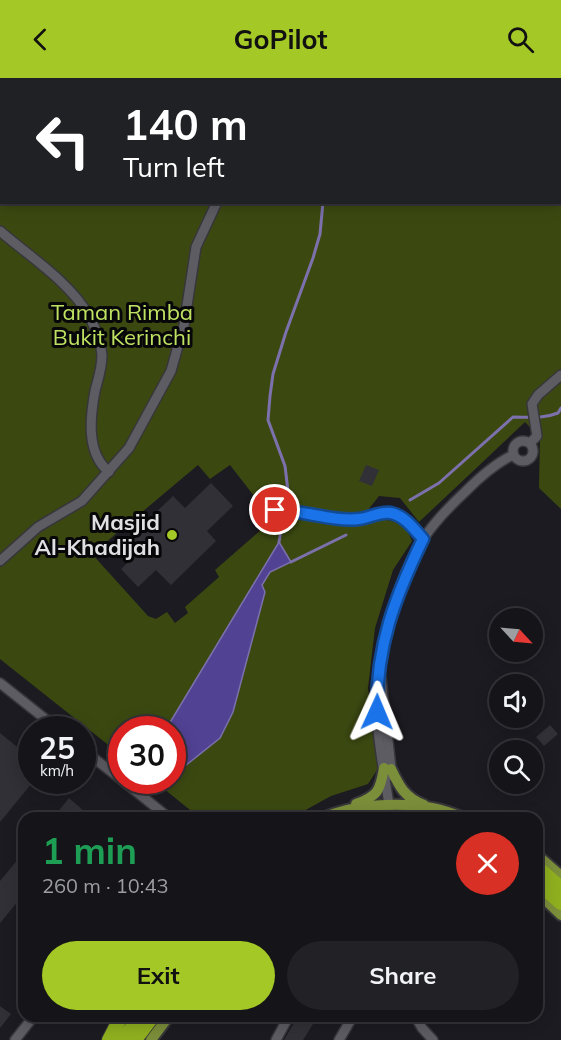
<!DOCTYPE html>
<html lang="en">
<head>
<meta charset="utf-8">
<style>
	body { margin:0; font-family:Mulish,sans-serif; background:#222126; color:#f1f3f6; height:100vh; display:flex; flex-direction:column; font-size:22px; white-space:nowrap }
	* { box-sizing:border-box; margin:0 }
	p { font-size:20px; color:#9d9ea2 }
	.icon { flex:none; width:33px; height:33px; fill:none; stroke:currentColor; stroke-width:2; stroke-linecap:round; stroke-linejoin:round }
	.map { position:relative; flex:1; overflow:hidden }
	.drawer { position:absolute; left:18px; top:734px; width:525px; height:210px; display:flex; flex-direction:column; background:#151419; border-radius:18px; box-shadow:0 3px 15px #0003,0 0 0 2px #343338 }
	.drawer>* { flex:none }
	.hud { position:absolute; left:0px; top:0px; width:561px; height:126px; box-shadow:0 3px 15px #0003,0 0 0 2px #343338; background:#202124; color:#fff; overflow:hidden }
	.needle { width:39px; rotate:116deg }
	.tools { position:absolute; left:489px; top:530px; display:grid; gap:12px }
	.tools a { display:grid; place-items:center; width:54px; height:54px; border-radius:50%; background:#151419; box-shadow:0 3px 15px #0003,0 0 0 2px #343338; font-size:30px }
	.speed { position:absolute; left:18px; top:638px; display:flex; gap:12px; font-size:30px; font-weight:700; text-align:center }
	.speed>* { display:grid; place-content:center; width:78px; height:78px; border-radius:50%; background:#151419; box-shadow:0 3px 15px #0003,0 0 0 2px #343338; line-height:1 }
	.speed small { font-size:15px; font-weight:400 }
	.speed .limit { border:9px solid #d22; background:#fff; color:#111 }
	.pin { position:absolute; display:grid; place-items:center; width:51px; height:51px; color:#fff; margin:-26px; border:3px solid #fff; border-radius:50%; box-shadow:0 2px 6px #0007 }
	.me { position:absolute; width:66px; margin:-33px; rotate:1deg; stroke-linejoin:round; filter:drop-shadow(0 0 4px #0008) }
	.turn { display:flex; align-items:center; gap:21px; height:126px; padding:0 24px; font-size:27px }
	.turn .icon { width:78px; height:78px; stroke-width:2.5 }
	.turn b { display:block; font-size:42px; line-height:51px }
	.round { display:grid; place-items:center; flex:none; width:63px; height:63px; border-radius:32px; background:#222126 }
	.headline { display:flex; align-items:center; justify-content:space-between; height:102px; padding:0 24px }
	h1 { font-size:36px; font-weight:700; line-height:45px; color:#1e9e55 }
	.action { display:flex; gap:12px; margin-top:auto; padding:12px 24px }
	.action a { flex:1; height:69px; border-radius:36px; background:#a4c825; color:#111; font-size:24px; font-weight:700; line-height:69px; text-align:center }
	.action a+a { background:#222126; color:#f1f3f6 }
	header { display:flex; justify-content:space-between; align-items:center; height:78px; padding:0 24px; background:#a4c825; color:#111; font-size:27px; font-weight:700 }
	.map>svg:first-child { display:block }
	.green { fill:#3b4911 }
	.water { fill:#514294; stroke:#7c71ac; stroke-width:1.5 }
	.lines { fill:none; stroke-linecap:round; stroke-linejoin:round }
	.stream { stroke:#7c71ac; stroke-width:3 }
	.building { fill:#313036 }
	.highway-tunnel { stroke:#39393e; stroke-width:14; stroke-dasharray:14 7; stroke-linecap:butt }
	.minor-casing { stroke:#37363a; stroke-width:12 }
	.major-casing { stroke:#37363a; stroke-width:14 }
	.highway-casing { stroke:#37363a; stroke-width:16 }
	.minor { stroke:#5d5c63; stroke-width:9 }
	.major { stroke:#7b8e3a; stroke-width:10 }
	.highway { stroke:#8faf1f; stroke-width:14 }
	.route-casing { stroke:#114b97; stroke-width:15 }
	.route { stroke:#1a73e8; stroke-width:10 }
	.poi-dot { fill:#a4c825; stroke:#070608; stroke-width:2 }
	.labels { text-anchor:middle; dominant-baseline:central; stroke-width:6; stroke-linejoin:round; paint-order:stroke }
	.park-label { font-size:22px; fill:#bfe262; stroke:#070608 }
	.poi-label { font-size:22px; font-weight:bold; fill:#e0e0e3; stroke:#070608; text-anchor:end }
</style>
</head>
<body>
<header><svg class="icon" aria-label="back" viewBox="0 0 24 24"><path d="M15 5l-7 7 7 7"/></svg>GoPilot<svg class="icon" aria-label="search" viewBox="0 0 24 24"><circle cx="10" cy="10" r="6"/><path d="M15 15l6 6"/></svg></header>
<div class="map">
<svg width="561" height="962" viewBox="0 0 561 962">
	<rect width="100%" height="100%" fill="#1c1b21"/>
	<!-- green -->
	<path class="green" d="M0 0 77 1 2 2V124H560V2L216 1 561 0V431L539 410 540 360 525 344 419 444 400 420 379 418 364 437 265 432 230 387 210 401 198 387 92 476 148 538 156 541 167 534 175 545 188 535 185 529 219 499 215 492 279 436C307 441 336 445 364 444 376 444 386 439 397 445 405 449 409 455 412 463L393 492 375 550 368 610 379 689 368 706 331 718 293 739 200 740 153 702H172L173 677 185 688 220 660 233 634 265 514 262 507 270 494 279 465 166 651H122L121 677 0 581Z"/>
	<!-- water -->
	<path class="water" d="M279 464 291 484 270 494 262 507 265 514 233 634 220 660 185 688 173 677 172 651H166Z"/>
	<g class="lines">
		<!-- stream -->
		<g class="stream">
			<path d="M270 0V2"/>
			<path d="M447 0 452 2"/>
			<path d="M379 2 380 0"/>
			<path d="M486 2 495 0"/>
			<path d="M410 422 439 405 513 339C529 339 543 341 558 335L561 330"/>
			<path d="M285 428 288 413 285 388 268 342 270 318 273 296 286 254 313 180 320 156 323 124"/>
			<path d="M279 464 284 436"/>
			<path d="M291 484 346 457"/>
		</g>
	</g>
	<!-- building -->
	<g class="building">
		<path d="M366 387 379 392 372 408 359 403Z"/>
		<path d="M211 405 233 428 207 453 216 463 171 507 156 492 138 509 121 491 139 474 127 462 173 418 185 430Z"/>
		<path d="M550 647 558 656 544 668 536 659Z"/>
		<path d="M0 655 32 681V705L0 744Z"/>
		<path d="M69 720 92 740H53Z"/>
		<path d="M24 774V816L0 845V803Z"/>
		<path d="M0 928 11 936 0 950Z"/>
		<path d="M298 938H318L303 962H284Z"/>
	</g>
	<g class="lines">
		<!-- highway-tunnel -->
		<path class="highway-tunnel" d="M351 740 385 734 422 740"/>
		<!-- minor casing -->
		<g class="minor-casing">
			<g id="minor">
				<path d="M207 0 208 2"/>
				<path d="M0 153C29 178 71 205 89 238 95 249 101 265 102 277 102 290 98 301 95 313 90 340 86 375 109 394"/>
				<circle cx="523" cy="373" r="10"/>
				<path d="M530 365 537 358 532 326 538 317 561 297"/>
				<path d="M266 435C296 425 328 445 359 441 370 440 379 433 391 435 405 438 414 451 423 461"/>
				<path d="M0 483 38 449 82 423 129 370 171 293 184 247 196 169 217 124"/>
				<path d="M381 601 392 698"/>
				<path d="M0 605 58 651"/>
				<path d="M82 671 122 702"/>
				<path d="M122 702 169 740"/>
				<path d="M391 740C385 696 374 651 377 608 380 565 400 496 424 460 435 443 451 427 466 413 480 399 496 385 513 377"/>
				<path d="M415 938 422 950 433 962"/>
				<path d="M15 962 34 938"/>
				<path d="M276 962 289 938"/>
				<path d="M339 962 353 938"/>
			</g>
		</g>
		<!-- major casing -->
		<g class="major-casing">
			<g id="major">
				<path d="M391 691C399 708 405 720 424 727"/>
				<path d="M356 726C378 718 380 713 384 690"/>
				<path d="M323 740C354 726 399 724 432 730 443 732 454 736 464 740"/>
				<path d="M537 777 561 798"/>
				<path d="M537 814 561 837"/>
				<path d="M151 962 169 938"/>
			</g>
		</g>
		<!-- highway casing -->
		<g class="highway-casing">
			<g id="highway">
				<path d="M537 789 561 810"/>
				<path d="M537 804 561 825"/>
				<path d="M109 962 121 939"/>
				<path d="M122 962 141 938"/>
				<path d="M135 962 153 938"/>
			</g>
		</g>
		<!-- minor -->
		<use href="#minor" class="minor"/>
		<!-- major -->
		<use href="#major" class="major"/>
		<!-- highway -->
		<use href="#highway" class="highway"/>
	</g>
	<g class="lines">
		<!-- route casing -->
		<g class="route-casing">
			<path id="route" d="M275 432C302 432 333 444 359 441 370 440 379 433 391 435 405 438 414 451 423 461 395 519 376 568 377 634"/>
		</g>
		<!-- route -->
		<use href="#route" class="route"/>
	</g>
	<!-- markers -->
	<circle class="poi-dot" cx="172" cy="457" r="6"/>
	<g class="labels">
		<!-- park labels -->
		<g class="park-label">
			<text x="122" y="234">Taman Rimba<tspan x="122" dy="25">Bukit Kerinchi</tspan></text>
		</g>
		<!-- poi labels -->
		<g class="poi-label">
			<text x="160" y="444">Masjid<tspan x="160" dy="25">Al-Khadijah</tspan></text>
		</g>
	</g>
</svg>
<div class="tools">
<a><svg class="needle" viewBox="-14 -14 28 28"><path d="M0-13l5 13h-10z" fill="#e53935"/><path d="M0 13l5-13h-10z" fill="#9d9ea2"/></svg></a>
<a><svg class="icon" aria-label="sound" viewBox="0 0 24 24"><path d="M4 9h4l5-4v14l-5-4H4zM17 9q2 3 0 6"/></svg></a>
<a><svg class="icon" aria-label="search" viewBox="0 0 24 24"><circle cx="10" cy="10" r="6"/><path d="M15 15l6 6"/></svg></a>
</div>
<div class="speed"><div>25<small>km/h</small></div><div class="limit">30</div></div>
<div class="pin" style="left:275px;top:432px;background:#d93025"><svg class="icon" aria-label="arrive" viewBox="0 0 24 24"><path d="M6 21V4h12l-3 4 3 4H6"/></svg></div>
<svg class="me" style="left:377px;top:634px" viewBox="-20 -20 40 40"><path d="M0-17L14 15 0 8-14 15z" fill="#1a73e8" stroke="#fff" stroke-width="4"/></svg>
<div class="hud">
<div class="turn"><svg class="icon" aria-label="left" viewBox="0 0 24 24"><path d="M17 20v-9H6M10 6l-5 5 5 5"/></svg><div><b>140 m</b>Turn left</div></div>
</div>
<section class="drawer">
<div class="headline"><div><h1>1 min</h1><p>260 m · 10:43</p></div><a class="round" style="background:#d93025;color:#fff"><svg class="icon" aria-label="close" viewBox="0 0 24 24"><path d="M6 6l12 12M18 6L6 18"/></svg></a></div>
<div class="action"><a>Exit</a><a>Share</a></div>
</section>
</div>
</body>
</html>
